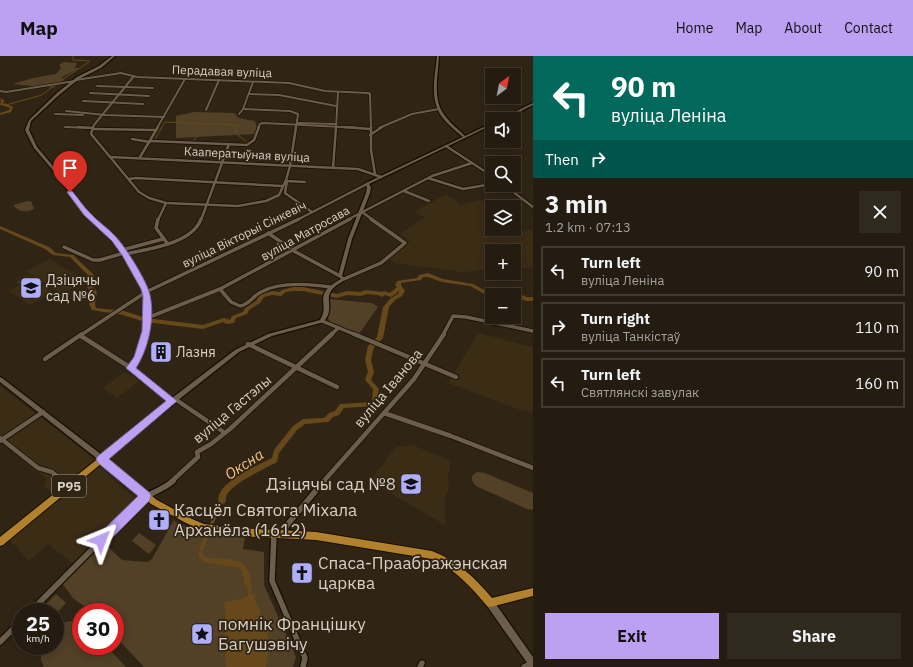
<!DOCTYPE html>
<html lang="en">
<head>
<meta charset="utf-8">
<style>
	body { margin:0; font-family:"IBM Plex Sans",sans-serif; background:#30291e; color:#f1f3f6; height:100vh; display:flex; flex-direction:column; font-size:15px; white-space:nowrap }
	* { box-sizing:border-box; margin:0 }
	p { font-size:13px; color:#a3a19f }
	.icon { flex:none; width:22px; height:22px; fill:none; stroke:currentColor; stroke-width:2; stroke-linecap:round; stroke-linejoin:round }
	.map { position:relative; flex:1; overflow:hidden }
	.drawer { display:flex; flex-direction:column; background:#241c10; width:380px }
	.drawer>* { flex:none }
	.hud { background:#00695c; color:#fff; overflow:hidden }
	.needle { width:26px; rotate:32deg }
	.fabs { position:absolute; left:485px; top:12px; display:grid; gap:8px }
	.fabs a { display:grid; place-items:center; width:36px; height:36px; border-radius:0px; background:#241c10; box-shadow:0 2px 10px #0003,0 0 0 1px #413a30; font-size:20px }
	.speed { position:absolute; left:12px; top:547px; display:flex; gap:8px; font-size:20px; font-weight:700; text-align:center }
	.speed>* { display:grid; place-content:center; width:52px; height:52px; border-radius:50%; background:#241c10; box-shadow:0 2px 10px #0003,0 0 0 1px #413a30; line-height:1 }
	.speed small { font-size:10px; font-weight:400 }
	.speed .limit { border:6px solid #d22; background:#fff; color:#111 }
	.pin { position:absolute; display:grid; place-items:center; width:34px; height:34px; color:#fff; margin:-41px -17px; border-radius:50% 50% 50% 0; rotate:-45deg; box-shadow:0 0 4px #0007 }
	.pin .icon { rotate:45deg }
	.me { position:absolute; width:44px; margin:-22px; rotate:44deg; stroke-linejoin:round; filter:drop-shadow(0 0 3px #0008) }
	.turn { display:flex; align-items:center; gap:14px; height:84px; padding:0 12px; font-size:18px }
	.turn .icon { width:52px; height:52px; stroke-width:2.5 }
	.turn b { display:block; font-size:28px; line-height:34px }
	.then { display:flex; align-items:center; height:38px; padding:0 12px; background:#0003; gap:8px; font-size:15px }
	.round { display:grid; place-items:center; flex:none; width:42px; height:42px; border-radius:0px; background:#30291e }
	.overview { display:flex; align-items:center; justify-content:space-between; height:68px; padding:0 12px }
	h1 { font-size:24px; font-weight:700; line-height:30px }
	.primary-button { display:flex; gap:8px; margin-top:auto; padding:8px 12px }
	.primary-button a { flex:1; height:46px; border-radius:0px; background:#bca0f2; color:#111; font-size:16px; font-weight:700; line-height:46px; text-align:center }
	.primary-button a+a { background:#30291e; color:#f1f3f6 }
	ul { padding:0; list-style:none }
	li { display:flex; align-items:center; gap:12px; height:50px; margin:0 8px 6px; padding:0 4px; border:2px solid #413a30; border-radius:0px }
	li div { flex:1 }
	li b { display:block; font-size:15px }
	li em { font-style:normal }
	header { display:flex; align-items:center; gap:24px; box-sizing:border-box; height:56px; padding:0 20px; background:#bca0f2; color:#111 }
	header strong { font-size:19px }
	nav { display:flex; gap:22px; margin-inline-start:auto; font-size:14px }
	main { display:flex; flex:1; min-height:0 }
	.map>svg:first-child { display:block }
	.built { fill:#3b2c16 }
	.green { fill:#524027 }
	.water { fill:#66481a }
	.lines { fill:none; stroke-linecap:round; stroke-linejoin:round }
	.stream { stroke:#66481a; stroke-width:1 }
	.river { fill:#66481a; fill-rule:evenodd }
	.street-far4-casing { stroke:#180e02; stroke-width:3 }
	.street-far3-casing { stroke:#180e02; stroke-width:4 }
	.street-far2-casing { stroke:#180e02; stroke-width:5 }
	.street-far1-casing { stroke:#180e02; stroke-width:6 }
	.street-casing { stroke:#180e02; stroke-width:8 }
	.secondary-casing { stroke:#180e02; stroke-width:2.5 }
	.primary-casing { stroke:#180e02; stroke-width:2 }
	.street-far4 { stroke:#6b5e4d; stroke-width:2 }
	.street-far3 { stroke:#6b5e4d; stroke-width:2.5 }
	.street-far2 { stroke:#6b5e4d; stroke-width:3.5 }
	.street-far1 { stroke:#6b5e4d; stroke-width:4.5 }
	.street { stroke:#6b5e4d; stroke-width:5.5 }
	.secondary { fill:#6b5e4d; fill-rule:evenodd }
	.primary { fill:#b1812e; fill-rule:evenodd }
	.route { fill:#bca0f2; stroke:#7a689d }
	.labels { text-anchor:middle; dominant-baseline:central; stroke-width:3.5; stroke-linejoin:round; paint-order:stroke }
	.far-street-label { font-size:12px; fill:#d7d0c6; stroke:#302515 }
	.shield { fill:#302515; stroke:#a59d91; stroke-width:1 }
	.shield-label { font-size:13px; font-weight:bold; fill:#d7d0c6 }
	.poi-label { font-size:14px; fill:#d7d0c6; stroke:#302515; text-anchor:start }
	.street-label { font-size:14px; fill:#d7d0c6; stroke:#302515 }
	.water-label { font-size:15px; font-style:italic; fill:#f8c680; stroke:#302515 }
	.near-poi-label { font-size:17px; fill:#d7d0c6; stroke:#302515; text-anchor:start }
</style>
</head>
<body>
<header>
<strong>Map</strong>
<nav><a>Home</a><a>Map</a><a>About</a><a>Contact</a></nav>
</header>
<main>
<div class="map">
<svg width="533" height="611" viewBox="0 0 533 611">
	<rect width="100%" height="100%" fill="#302515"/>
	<!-- built -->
	<g class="built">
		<path d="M445 139 453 142 460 149 481 144 492 154V173H514L518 176 533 174V211L514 213V195H492V214L462 216 394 207 389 202 410 185 400 178 425 161 414 156Z"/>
		<path d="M50 203 85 225 61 238 26 215Z"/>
		<path d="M27 219 53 236 30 249 9 235 20 229 15 226Z"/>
		<path d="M478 277 533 291V356L518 353 448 327Z"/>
		<path d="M125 316 139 325 117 342 103 332Z"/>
		<path d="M0 330 92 401 93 406 53 438 43 430 47 423 0 383Z"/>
		<path d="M413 389 451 405 448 420 449 434 445 441V469L371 426V423L396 391Z"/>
		<path d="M98 409 113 423 120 430 137 443 75 509 48 488 29 505 9 483Z"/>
	</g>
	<!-- green -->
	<g class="green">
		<path d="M64 6 77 7 75 12H80L62 21 61 22 65 24 57 27V30L52 32 42 30 28 32 32 30 13 28 33 22 56 18 61 12 59 9Z"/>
		<path d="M194 56 234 57 239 62 255 65 257 72 255 78 176 82V60Z"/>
		<path d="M28 145H31L34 153C25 157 19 156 13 149Z"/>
		<path d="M329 243 372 247 378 251 359 278 330 267 328 262Z"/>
		<path d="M477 416 485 417 533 437V454L527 453 476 430 472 424V420Z"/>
		<path d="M175 462 174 465 196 476 245 481 243 493 264 496V529L296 601 293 611H144L115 580V556H92L73 542 61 526 103 486 122 504 148 506 152 503Z"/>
		<path d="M139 477 156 489 149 498 132 485Z"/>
		<path d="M56 538 66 547 55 559V556H38Z"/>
		<path d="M72 565 81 566V590H106L126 611H44L41 604 42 590H55V572L61 567Z"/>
	</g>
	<!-- water -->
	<g class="water">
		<path d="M223 438 224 442 203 494 199 493Z"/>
		<path d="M199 494 202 495 203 499 205 501C220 505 243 498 249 517 251 524 251 531 252 538H255L254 542C267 570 272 580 266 611H226L224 565C227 560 227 555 224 551L225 546 244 542 248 539V532L245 531 242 515 240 512 204 506 199 501Z"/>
	</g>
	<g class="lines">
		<!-- stream -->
		<g class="stream">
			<path d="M73 0V4L90 5"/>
			<path d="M57 27 89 6"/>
			<path d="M6 49 42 39 55 29"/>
			<path d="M155 83 165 66 238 69 235 77 246 85"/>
			<path d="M194 84 208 68"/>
		</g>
		<!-- river -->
		<g class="river">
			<path d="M0 42 5 45 2 47 7 48 13 51 11 56 0 59V57L9 54 10 52 5 50 0 49 1 45Z"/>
			<path d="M0 170 49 191 56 197 73 199 94 219 93 231 97 236 95 248 96 252 124 255 146 262 203 269 224 262 230 264 232 260 243 256 245 252 256 245 260 239 272 235 280 236 282 234 293 231H303L337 238 347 235 360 236 366 234 382 236 384 235 390 237 397 231 395 229 397 225 417 222 419 219 428 217 443 223 473 228 494 239H492V242L490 241 470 230 442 226 428 221H423L421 224 401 227V229L405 235 402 240 395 244 389 251 383 282 374 291 371 304 374 316 371 324 379 333C377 339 379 344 376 350L344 352 339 359 333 361 328 366 305 368 297 374 279 397 277 406C264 413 235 426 227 438 226 441 226 444 225 447L222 448 219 447C212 428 259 409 272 402L274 394 293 370 303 363 324 362 329 357 335 355 340 348H342L372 346 373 333 365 324 368 316 365 304 368 290 377 281 383 251 391 242 398 238 399 234 397 237 391 241 385 239 382 241 378 239 367 238 361 240 347 239 337 242 303 235H293L286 236 281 240 272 239 264 241 260 247 249 254 247 258 236 262 234 267 227 268 223 266 203 273 145 266 123 259 92 254 89 248 91 236 87 231 88 219 70 201 53 199 45 193 0 173Z"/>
			<path d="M517 237 527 241H533V245H526L517 241 514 242V239H512Z"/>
		</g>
		<!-- street-far4 casing -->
		<g class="street-far4-casing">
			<g id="street-far4">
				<path d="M76 24 121 17 137 21 289 27 325 35 368 37 370 38 371 72"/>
				<path d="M97 30 153 32"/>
				<path d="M0 35 6 36 75 25"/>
				<path d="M90 37 149 40"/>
				<path d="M249 38 279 39 336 50"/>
				<path d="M83 45 143 48"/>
				<path d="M243 53 290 55 298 58 296 72"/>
				<path d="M206 54 219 24"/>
				<path d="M66 55 105 59 164 61"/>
				<path d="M55 58 83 59"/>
				<path d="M239 58 243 53 253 26"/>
				<path d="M298 67 335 68"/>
				<path d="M65 71 92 72"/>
				<path d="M93 72 94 69 134 20"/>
				<path d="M157 72 185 23"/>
				<path d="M258 72 260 68 263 67 361 72"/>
				<path d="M336 72 338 36"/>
				<path d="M379 72 412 58 439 53"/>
			</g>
		</g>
		<!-- street-far3 casing -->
		<g class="street-far3-casing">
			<g id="street-far3">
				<path d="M78 71 92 72"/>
				<path d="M93 71 91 78 139 136 149 142 166 147 238 150 266 145 279 139 286 124 290 110 296 71"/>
				<path d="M343 71 370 73"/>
				<path d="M371 71V94L375 118"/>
				<path d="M92 73 156 74"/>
				<path d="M370 79 382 71"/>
				<path d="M132 83 150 86"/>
				<path d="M151 85 247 89 254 84 259 71"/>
				<path d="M446 90 492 120"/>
				<path d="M110 101 358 113 381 121"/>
				<path d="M140 101 158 71"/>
				<path d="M333 112 336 71"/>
				<path d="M428 122 463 133 492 128"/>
				<path d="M129 123 136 122 282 130"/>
				<path d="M286 125 305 126"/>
				<path d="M287 125 285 137 312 156"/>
				<path d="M504 129 533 151"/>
				<path d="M404 135 429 145"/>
				<path d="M362 156 373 164"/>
				<path d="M158 164 166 147"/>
				<path d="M201 164 229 88"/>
				<path d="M297 164 367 128"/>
				<path d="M347 164 432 120 472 107"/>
			</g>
		</g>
		<!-- street-far2 casing -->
		<g class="street-far2-casing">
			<g id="street-far2">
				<path d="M158 163 156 172 167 187"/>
				<path d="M268 177 293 194"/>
				<path d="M64 191 93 204H100L124 197"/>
				<path d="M122 194 163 183"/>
				<path d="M292 194 340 220"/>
				<path d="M125 198C148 193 192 188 201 163"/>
				<path d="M344 223 381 207 405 187 371 163"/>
				<path d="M220 233 231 246 240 250C249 249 253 240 261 236 279 226 310 228 330 231"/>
				<path d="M147 262 220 233 350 163"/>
				<path d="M322 265 356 279"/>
				<path d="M81 279 146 236 299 163"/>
				<path d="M331 279 338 272"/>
				<path d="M443 279 453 260 466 261 533 275"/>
			</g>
		</g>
		<!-- street-far1 casing -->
		<g class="street-far1-casing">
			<g id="street-far1">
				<path d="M354 278 456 321"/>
				<path d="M81 280 131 312"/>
				<path d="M248 288 337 331"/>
				<path d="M45 303 82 278"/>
				<path d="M175 343 225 377"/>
				<path d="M384 357 451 380 533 412"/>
				<path d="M0 382 38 412 52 416 63 426"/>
				<path d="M0 385 43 356"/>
				<path d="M171 426 198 401 197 396 211 388 230 373 332 278"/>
				<path d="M323 426 414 323 444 278"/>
			</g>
		</g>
		<!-- street casing -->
		<g class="street-casing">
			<g id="street">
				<path d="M62 425 68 430"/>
				<path d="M284 477 287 469 324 425"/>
				<path d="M274 478 272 525 305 602 303 611"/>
				<path d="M30 556 143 442C153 436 164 433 173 425"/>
				<path d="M0 586 21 565"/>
				<path d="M420 611 422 607"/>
				<path d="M524 611 532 607"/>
			</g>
		</g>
		<!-- secondary casing -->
		<g class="secondary-casing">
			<g id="secondary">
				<path d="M112 0H115L101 12 79 23 59 39 31 65 29 74 37 91 58 116 87 156 112 178 124 193 147 233C150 241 150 249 149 258 148 278 145 295 134 312L172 342 235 294 268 278 320 264C327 252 321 248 324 238 327 231 334 227 341 223L338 220 348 183 366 137 367 131 365 128 366 127 463 81C456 75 448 69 442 61 429 43 435 20 437 0H439C438 20 432 43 445 60 451 68 458 73 465 80L492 67V69L369 128 371 131 370 137 352 183 342 220 346 223C341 227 335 229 331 235 327 241 330 248 329 254 329 259 326 262 324 266L272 280 239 296 177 345 104 405 102 406 100 405 0 326V321L2 322 102 399 168 345 128 312C132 306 136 299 139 292 144 278 148 248 143 233L120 194 108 180 85 158 56 118 34 92 25 74 29 64 57 37 77 21 99 10Z"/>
				<path d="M533 47V49L505 63H500Z"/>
				<path d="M490 543 493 544 533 601V611H530L487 550 486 547 487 544Z"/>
			</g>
		</g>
		<!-- primary casing -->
		<g class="primary-casing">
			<path id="primary" d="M102 400 104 401 157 444 192 463 204 468 238 472 316 476 432 495C458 505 474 521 492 542L533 532V540L490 551 487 550C471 531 455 513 432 503L316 484 238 480 204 475 186 467 151 448 102 407 3 489 0 490V481L100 401Z"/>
		</g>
		<!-- street-far4 -->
		<use href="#street-far4" class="street-far4"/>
		<!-- street-far3 -->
		<use href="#street-far3" class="street-far3"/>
		<!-- street-far2 -->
		<use href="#street-far2" class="street-far2"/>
		<!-- street-far1 -->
		<use href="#street-far1" class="street-far1"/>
		<!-- street -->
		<use href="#street" class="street"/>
		<!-- secondary -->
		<use href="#secondary" class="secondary"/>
		<!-- primary -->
		<use href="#primary" class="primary"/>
	</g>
	<!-- route -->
	<path class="route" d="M68 135H72C78 142 83 150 89 156 97 165 108 172 116 181 126 192 147 225 150 239 155 262 149 292 136 312L177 345 109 403 150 437 151 440 150 444 106 488 101 490 97 488 95 484 97 480 138 440 98 407 96 403 98 400 166 345 126 312 134 301 142 275 143 240 141 233 122 199 112 185 84 159 67 136Z"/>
	<!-- icons -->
	<defs>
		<g id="school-square" transform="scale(1.15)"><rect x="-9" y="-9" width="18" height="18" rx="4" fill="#aeaefa" stroke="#302515"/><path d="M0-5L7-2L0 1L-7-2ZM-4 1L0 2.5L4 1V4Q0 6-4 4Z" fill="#111"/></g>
		<g id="building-square" transform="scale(1.15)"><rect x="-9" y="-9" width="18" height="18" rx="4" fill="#aeaefa" stroke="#302515"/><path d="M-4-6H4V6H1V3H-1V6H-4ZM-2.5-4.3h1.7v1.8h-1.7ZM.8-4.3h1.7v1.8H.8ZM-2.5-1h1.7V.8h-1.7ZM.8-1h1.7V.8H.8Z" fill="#111"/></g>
		<g id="church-square" transform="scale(1.15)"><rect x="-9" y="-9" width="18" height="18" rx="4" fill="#aeaefa" stroke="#302515"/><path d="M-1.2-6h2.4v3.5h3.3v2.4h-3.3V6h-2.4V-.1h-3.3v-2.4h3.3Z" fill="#111"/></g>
		<g id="sight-square" transform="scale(1.15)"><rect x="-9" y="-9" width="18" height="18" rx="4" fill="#aeaefa" stroke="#302515"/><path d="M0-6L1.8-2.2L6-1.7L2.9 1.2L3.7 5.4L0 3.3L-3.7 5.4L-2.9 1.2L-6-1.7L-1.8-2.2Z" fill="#111"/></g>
	</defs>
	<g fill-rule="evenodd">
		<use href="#school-square" x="31" y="232"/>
		<use href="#building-square" x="161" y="296"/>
		<use href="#school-square" x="411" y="428"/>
		<use href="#church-square" x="159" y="464"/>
		<use href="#church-square" x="302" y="517"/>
		<use href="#sight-square" x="202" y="578"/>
	</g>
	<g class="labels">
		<!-- far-street labels -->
		<g class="far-street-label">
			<text transform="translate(222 15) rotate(2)">Перадавая вуліца</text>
			<text transform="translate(247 98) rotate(3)">Кааператыўная вуліца</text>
			<text transform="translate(305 177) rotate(-29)">вуліца Матросава</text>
			<text transform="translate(244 178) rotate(-26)">вуліца Вікторыі Сінкевіч</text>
		</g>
		<!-- shield labels -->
		<rect class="shield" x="52" y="419" width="34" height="22" rx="3"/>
		<g class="shield-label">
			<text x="69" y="430">Р95</text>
		</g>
		<!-- poi labels -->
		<g class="poi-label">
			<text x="46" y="224">Дзіцячы<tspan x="46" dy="16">сад №6</tspan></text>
			<text x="176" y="296">Лазня</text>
		</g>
		<!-- street labels -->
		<g class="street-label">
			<text transform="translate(388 332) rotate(-50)">вуліца Іванова</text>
			<text transform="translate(232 353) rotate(-40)">вуліца Гастэлы</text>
		</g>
		<!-- water labels -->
		<g class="water-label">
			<text transform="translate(244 408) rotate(-33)">Оксна</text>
		</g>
		<!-- near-poi labels -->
		<g class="near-poi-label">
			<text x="396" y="428" text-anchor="end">Дзіцячы сад №8</text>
			<text x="174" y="454">Касцёл Святога Міхала<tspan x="174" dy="20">Арханёла (1612)</tspan></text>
			<text x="318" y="507">Спаса-Праабражэнская<tspan x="318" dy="20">царква</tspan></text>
			<text x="218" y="568">помнік Францішку<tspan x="218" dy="20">Багушэвічу</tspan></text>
		</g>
	</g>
</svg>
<div class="fabs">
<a><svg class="needle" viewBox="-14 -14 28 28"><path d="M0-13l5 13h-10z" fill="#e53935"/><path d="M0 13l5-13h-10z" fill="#a3a19f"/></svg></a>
<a><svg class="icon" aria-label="sound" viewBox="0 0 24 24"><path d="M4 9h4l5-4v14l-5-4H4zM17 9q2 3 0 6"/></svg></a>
<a><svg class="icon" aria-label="search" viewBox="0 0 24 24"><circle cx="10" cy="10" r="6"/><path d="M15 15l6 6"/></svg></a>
<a><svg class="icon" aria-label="layers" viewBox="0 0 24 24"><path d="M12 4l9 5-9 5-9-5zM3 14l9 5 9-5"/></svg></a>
<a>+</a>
<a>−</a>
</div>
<div class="speed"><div>25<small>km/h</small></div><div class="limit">30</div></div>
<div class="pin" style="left:70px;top:136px;background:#d93025"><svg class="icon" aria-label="arrive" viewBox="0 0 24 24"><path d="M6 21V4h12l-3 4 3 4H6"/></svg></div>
<svg class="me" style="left:101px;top:484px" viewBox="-20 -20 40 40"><path d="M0-17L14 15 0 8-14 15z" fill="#bca0f2" stroke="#fff" stroke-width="4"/></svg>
</div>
<section class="drawer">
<div class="hud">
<div class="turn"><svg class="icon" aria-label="left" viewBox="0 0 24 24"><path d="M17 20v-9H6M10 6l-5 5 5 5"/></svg><div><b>90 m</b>вуліца Леніна</div></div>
<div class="then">Then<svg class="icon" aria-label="right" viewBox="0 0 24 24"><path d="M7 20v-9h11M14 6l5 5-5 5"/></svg></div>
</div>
<div class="overview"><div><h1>3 min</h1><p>1.2 km · 07:13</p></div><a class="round"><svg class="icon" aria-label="close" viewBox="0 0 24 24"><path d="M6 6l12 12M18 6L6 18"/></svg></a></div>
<ul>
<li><svg class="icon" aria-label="left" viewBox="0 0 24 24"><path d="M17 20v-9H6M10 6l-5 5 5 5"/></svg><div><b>Turn left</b><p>вуліца Леніна</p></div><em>90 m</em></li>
<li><svg class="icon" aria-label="right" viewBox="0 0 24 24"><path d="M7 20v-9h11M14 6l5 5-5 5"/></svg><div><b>Turn right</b><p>вуліца Танкістаў</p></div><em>110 m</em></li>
<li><svg class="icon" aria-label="left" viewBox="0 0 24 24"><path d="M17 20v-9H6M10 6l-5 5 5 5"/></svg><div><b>Turn left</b><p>Святлянскі завулак</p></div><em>160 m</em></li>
</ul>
<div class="primary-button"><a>Exit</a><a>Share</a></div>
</section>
</main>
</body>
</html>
